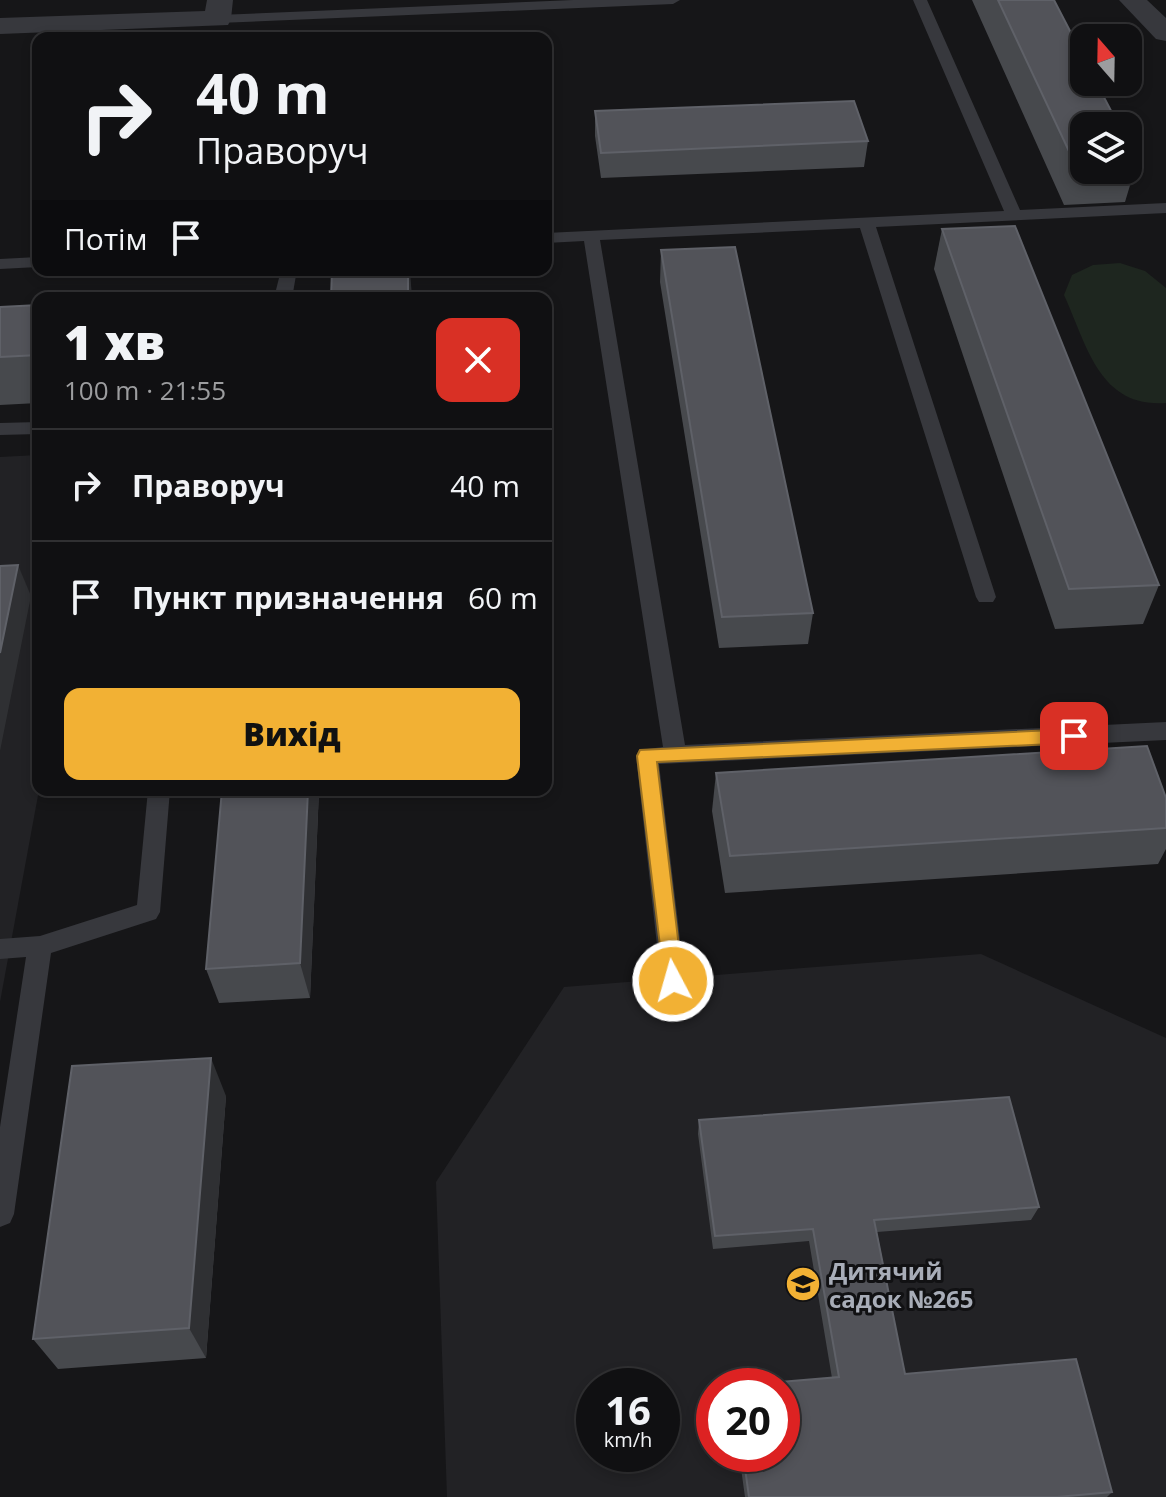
<!DOCTYPE html>
<html lang="uk">
<head>
<meta charset="utf-8">
<style>
	body { margin:0; font-family:"Open Sans",sans-serif; background:#1e1e20; color:#f1f3f6; height:100vh; display:flex; flex-direction:column; font-size:30px; white-space:nowrap }
	* { box-sizing:border-box; margin:0 }
	p { font-size:26px; color:#9c9d9f }
	.icon { flex:none; width:44px; height:44px; fill:none; stroke:currentColor; stroke-width:2; stroke-linecap:round; stroke-linejoin:round }
	.map { position:relative; flex:1; overflow:hidden }
	.sheet { position:absolute; left:32px; top:292px; width:520px; height:504px; display:flex; flex-direction:column; background:#101012; border-radius:16px; box-shadow:0 4px 12px #0003,0 0 0 2px #303032 }
	.sheet>* { flex:none }
	.top-card { position:absolute; left:32px; top:32px; width:520px; height:244px; border-radius:16px; box-shadow:0 4px 12px #0003,0 0 0 2px #303032; background:#101012; color:#f1f3f6; overflow:hidden }
	.needle { width:52px; rotate:340deg }
	.buttons { position:absolute; left:1070px; top:24px; display:grid; gap:16px }
	.buttons a { display:grid; place-items:center; width:72px; height:72px; border-radius:16px; background:#101012; box-shadow:0 4px 12px #0003,0 0 0 2px #303032; font-size:40px }
	.speed { position:absolute; left:576px; top:1368px; display:flex; gap:16px; font-size:40px; font-weight:700; text-align:center }
	.speed>* { display:grid; place-content:center; width:104px; height:104px; border-radius:50%; background:#101012; box-shadow:0 4px 12px #0003,0 0 0 2px #303032; line-height:1 }
	.speed small { font-size:20px; font-weight:400 }
	.speed .limit { border:12px solid #d22; background:#fff; color:#111 }
	.pin { position:absolute; display:grid; place-items:center; width:68px; height:68px; color:#fff; margin:-34px; border-radius:16px; box-shadow:0 4px 12px #0006 }
	.me { position:absolute; width:88px; margin:-44px; rotate:354deg; stroke-linejoin:round; filter:drop-shadow(0 0 6px #0008) }
	.turn { display:flex; align-items:center; gap:28px; height:168px; padding:0 32px; font-size:36px }
	.turn .icon { width:104px; height:104px; stroke-width:2.5 }
	.turn b { display:block; font-size:56px; line-height:68px }
	.then { display:flex; align-items:center; height:76px; padding:0 32px; background:#0003; gap:16px; font-size:30px }
	.round { display:grid; place-items:center; flex:none; width:84px; height:84px; border-radius:16px; background:#1e1e20 }
	.head { display:flex; align-items:center; justify-content:space-between; height:136px; padding:0 32px }
	h1 { font-size:48px; font-weight:800; line-height:60px }
	.primary-button { display:flex; gap:16px; margin-top:auto; padding:16px 32px }
	.primary-button a { flex:1; height:92px; border-radius:16px; background:#f2b134; color:#111; font-size:32px; font-weight:800; line-height:92px; text-align:center }
	ul { padding:0; list-style:none }
	li { display:flex; align-items:center; gap:24px; height:112px; padding:0 32px; border-top:2px solid #303032 }
	li div { flex:1 }
	li b { display:block; font-size:30px }
	li em { font-style:normal }
	.map>svg:first-child { display:block }
	.built { fill:#222225; fill-rule:evenodd }
	.green { fill:#1e261f }
	.lines { fill:none; stroke-linecap:round; stroke-linejoin:round }
	.lane { fill:#37383d; fill-rule:evenodd }
	.street { fill:#37383d; fill-rule:evenodd }
	.wall { fill:#47494d }
	.shaded-wall { fill:#2f3033 }
	.building { fill:#525359; stroke:#5f6168; stroke-width:2 }
	.route { fill:#f2b134; stroke:#9d7322; stroke-width:2 }
	.labels { text-anchor:middle; dominant-baseline:central; stroke-width:6; stroke-linejoin:round; paint-order:stroke }
	.near-poi-label { font-size:24px; font-weight:bold; fill:#a8adb8; stroke:#111113; text-anchor:start }
</style>
</head>
<body>
<div class="map">
<svg width="1166" height="1497" viewBox="0 0 1166 1497">
	<rect width="100%" height="100%" fill="#161618"/>
	<!-- built -->
	<g class="built">
		<path d="M38 455 39 790 0 1002V457Z"/>
		<path d="M981 954 1166 1038V1497H447L436 1182 564 987ZM594 1386H662V1454H594ZM714 1386H782V1454H714Z"/>
	</g>
	<!-- green -->
	<path class="green" d="M1120 263 1145 271 1166 288V403C1099 408 1087 345 1064 295L1072 275 1093 265Z"/>
	<g class="lines">
		<!-- lane -->
		<g class="lane">
			<path d="M573 0H680L673 4 218 23 211 19 218 15Z"/>
			<path d="M913 0H927L1020 210 1166 203V213L876 227 996 597 993 602H979L976 597 860 228 600 240 685 745 1166 722V740L659 764 685 981 682 989 673 992 664 989 661 981 636 756 639 750 663 747 584 241 546 243V233L1004 211Z"/>
			<path d="M38 257V267L0 269V259Z"/>
			<path d="M281 270H297L292 298H274Z"/>
			<path d="M38 422V434L0 435V423Z"/>
			<path d="M148 790H170L160 912 156 919 51 953 14 1214 10 1223 0 1227V1127L26 957 0 959V939L40 936 137 905Z"/>
		</g>
		<!-- street -->
		<g class="street">
			<path d="M207 0H233L231 19 228 25 0 34V18L205 11Z"/>
			<path d="M1119 0H1147L1166 18V41L1156 39Z"/>
		</g>
	</g>
	<!-- wall -->
	<g class="wall">
		<path d="M972 0H1054L1084 126V170H1128V143L1137 162 1125 202 1064 205Z"/>
		<path d="M595 111 868 141 864 167 601 178 595 136Z"/>
		<path d="M942 229 1159 585 1143 624 1055 629 934 269Z"/>
		<path d="M661 250 813 613 808 644 719 648 660 282Z"/>
		<path d="M38 305V403L0 405V307Z"/>
		<path d="M716 773 1166 798V849L1158 864 725 893 712 811Z"/>
		<path d="M222 790H319L310 998 219 1003 206 969Z"/>
		<path d="M226 1096 206 1358 58 1369 33 1339Z"/>
		<path d="M699 1120 1039 1207 1031 1220 877 1232 905 1374 1112 1492 1107 1497H745L739 1454H782L832 1378 809 1241 713 1249 698 1134Z"/>
	</g>
	<!-- shaded-wall -->
	<g class="shaded-wall">
		<path d="M408 270H410L412 298H408Z"/>
		<path d="M18 565 31 596 0 751V653Z"/>
		<path d="M308 790H319L310 998 300 963Z"/>
		<path d="M211 1058 226 1096 206 1358 189 1328Z"/>
	</g>
	<!-- building -->
	<g class="building">
		<path d="M998 0H1054L1084 58V82H1096L1119 126H1084V164H1075Z"/>
		<path d="M257 32 256 38H103V37Z"/>
		<path d="M854 101 868 141 601 153 595 111Z"/>
		<path d="M1128 143 1137 162H1128Z"/>
		<path d="M1015 226 1159 585 1069 589 942 229Z"/>
		<path d="M735 247 813 613 722 617 661 250Z"/>
		<path d="M332 270H408V298H331Z"/>
		<path d="M38 305V355L0 357V307Z"/>
		<path d="M18 565 0 653V566Z"/>
		<path d="M1147 746 1166 798V828L730 856 716 773Z"/>
		<path d="M222 790H308L300 963 206 969Z"/>
		<path d="M211 1058 189 1328 33 1339 72 1066Z"/>
		<path d="M1009 1097 1039 1207 874 1220 905 1374 1076 1359 1112 1492 1057 1497H749L743 1454H782V1386H734L839 1377 813 1229 715 1236 699 1120Z"/>
	</g>
	<!-- route -->
	<path class="route" d="M1074 729 1083 736 1074 743 657 762 683 981 680 987 673 989 665 987 637 756 640 750Z"/>
	<!-- icons -->
	<defs>
		<g id="school-disc" transform="scale(1.8)"><circle r="9.5" fill="#f2b134" stroke="#111113"/><path d="M0-5L7-2L0 1L-7-2ZM-4 1L0 2.5L4 1V4Q0 6-4 4Z" fill="#111"/></g>
	</defs>
	<g fill-rule="evenodd">
		<use href="#school-disc" x="803" y="1284"/>
	</g>
	<g class="labels">
		<!-- near-poi labels -->
		<g class="near-poi-label">
			<text x="829" y="1270">Дитячий<tspan x="829" dy="28">садок №265</tspan></text>
		</g>
	</g>
</svg>
<div class="buttons">
<a><svg class="needle" viewBox="-14 -14 28 28"><path d="M0-13l5 13h-10z" fill="#e53935"/><path d="M0 13l5-13h-10z" fill="#9c9d9f"/></svg></a>
<a><svg class="icon" aria-label="layers" viewBox="0 0 24 24"><path d="M12 4l9 5-9 5-9-5zM3 14l9 5 9-5"/></svg></a>
</div>
<div class="speed"><div>16<small>km/h</small></div><div class="limit">20</div></div>
<div class="pin" style="left:1074px;top:736px;background:#d93025"><svg class="icon" aria-label="arrive" viewBox="0 0 24 24"><path d="M6 21V4h12l-3 4 3 4H6"/></svg></div>
<svg class="me" style="left:673px;top:981px" viewBox="-20 -20 40 40"><circle r="17" fill="#f2b134" stroke="#fff" stroke-width="3"/><path d="M0-11L8 9 0 5-8 9z" fill="#fff"/></svg>
<div class="top-card">
<div class="turn"><svg class="icon" aria-label="right" viewBox="0 0 24 24"><path d="M7 20v-9h11M14 6l5 5-5 5"/></svg><div><b>40 m</b>Праворуч</div></div>
<div class="then">Потім<svg class="icon" aria-label="arrive" viewBox="0 0 24 24"><path d="M6 21V4h12l-3 4 3 4H6"/></svg></div>
</div>
<section class="sheet">
<div class="head"><div><h1>1 хв</h1><p>100 m · 21:55</p></div><a class="round" style="background:#d93025;color:#fff"><svg class="icon" aria-label="close" viewBox="0 0 24 24"><path d="M6 6l12 12M18 6L6 18"/></svg></a></div>
<ul>
<li><svg class="icon" aria-label="right" viewBox="0 0 24 24"><path d="M7 20v-9h11M14 6l5 5-5 5"/></svg><div><b>Праворуч</b></div><em>40 m</em></li>
<li><svg class="icon" aria-label="arrive" viewBox="0 0 24 24"><path d="M6 21V4h12l-3 4 3 4H6"/></svg><div><b>Пункт призначення</b></div><em>60 m</em></li>
</ul>
<div class="primary-button"><a>Вихід</a></div>
</section>
</div>
</body>
</html>
